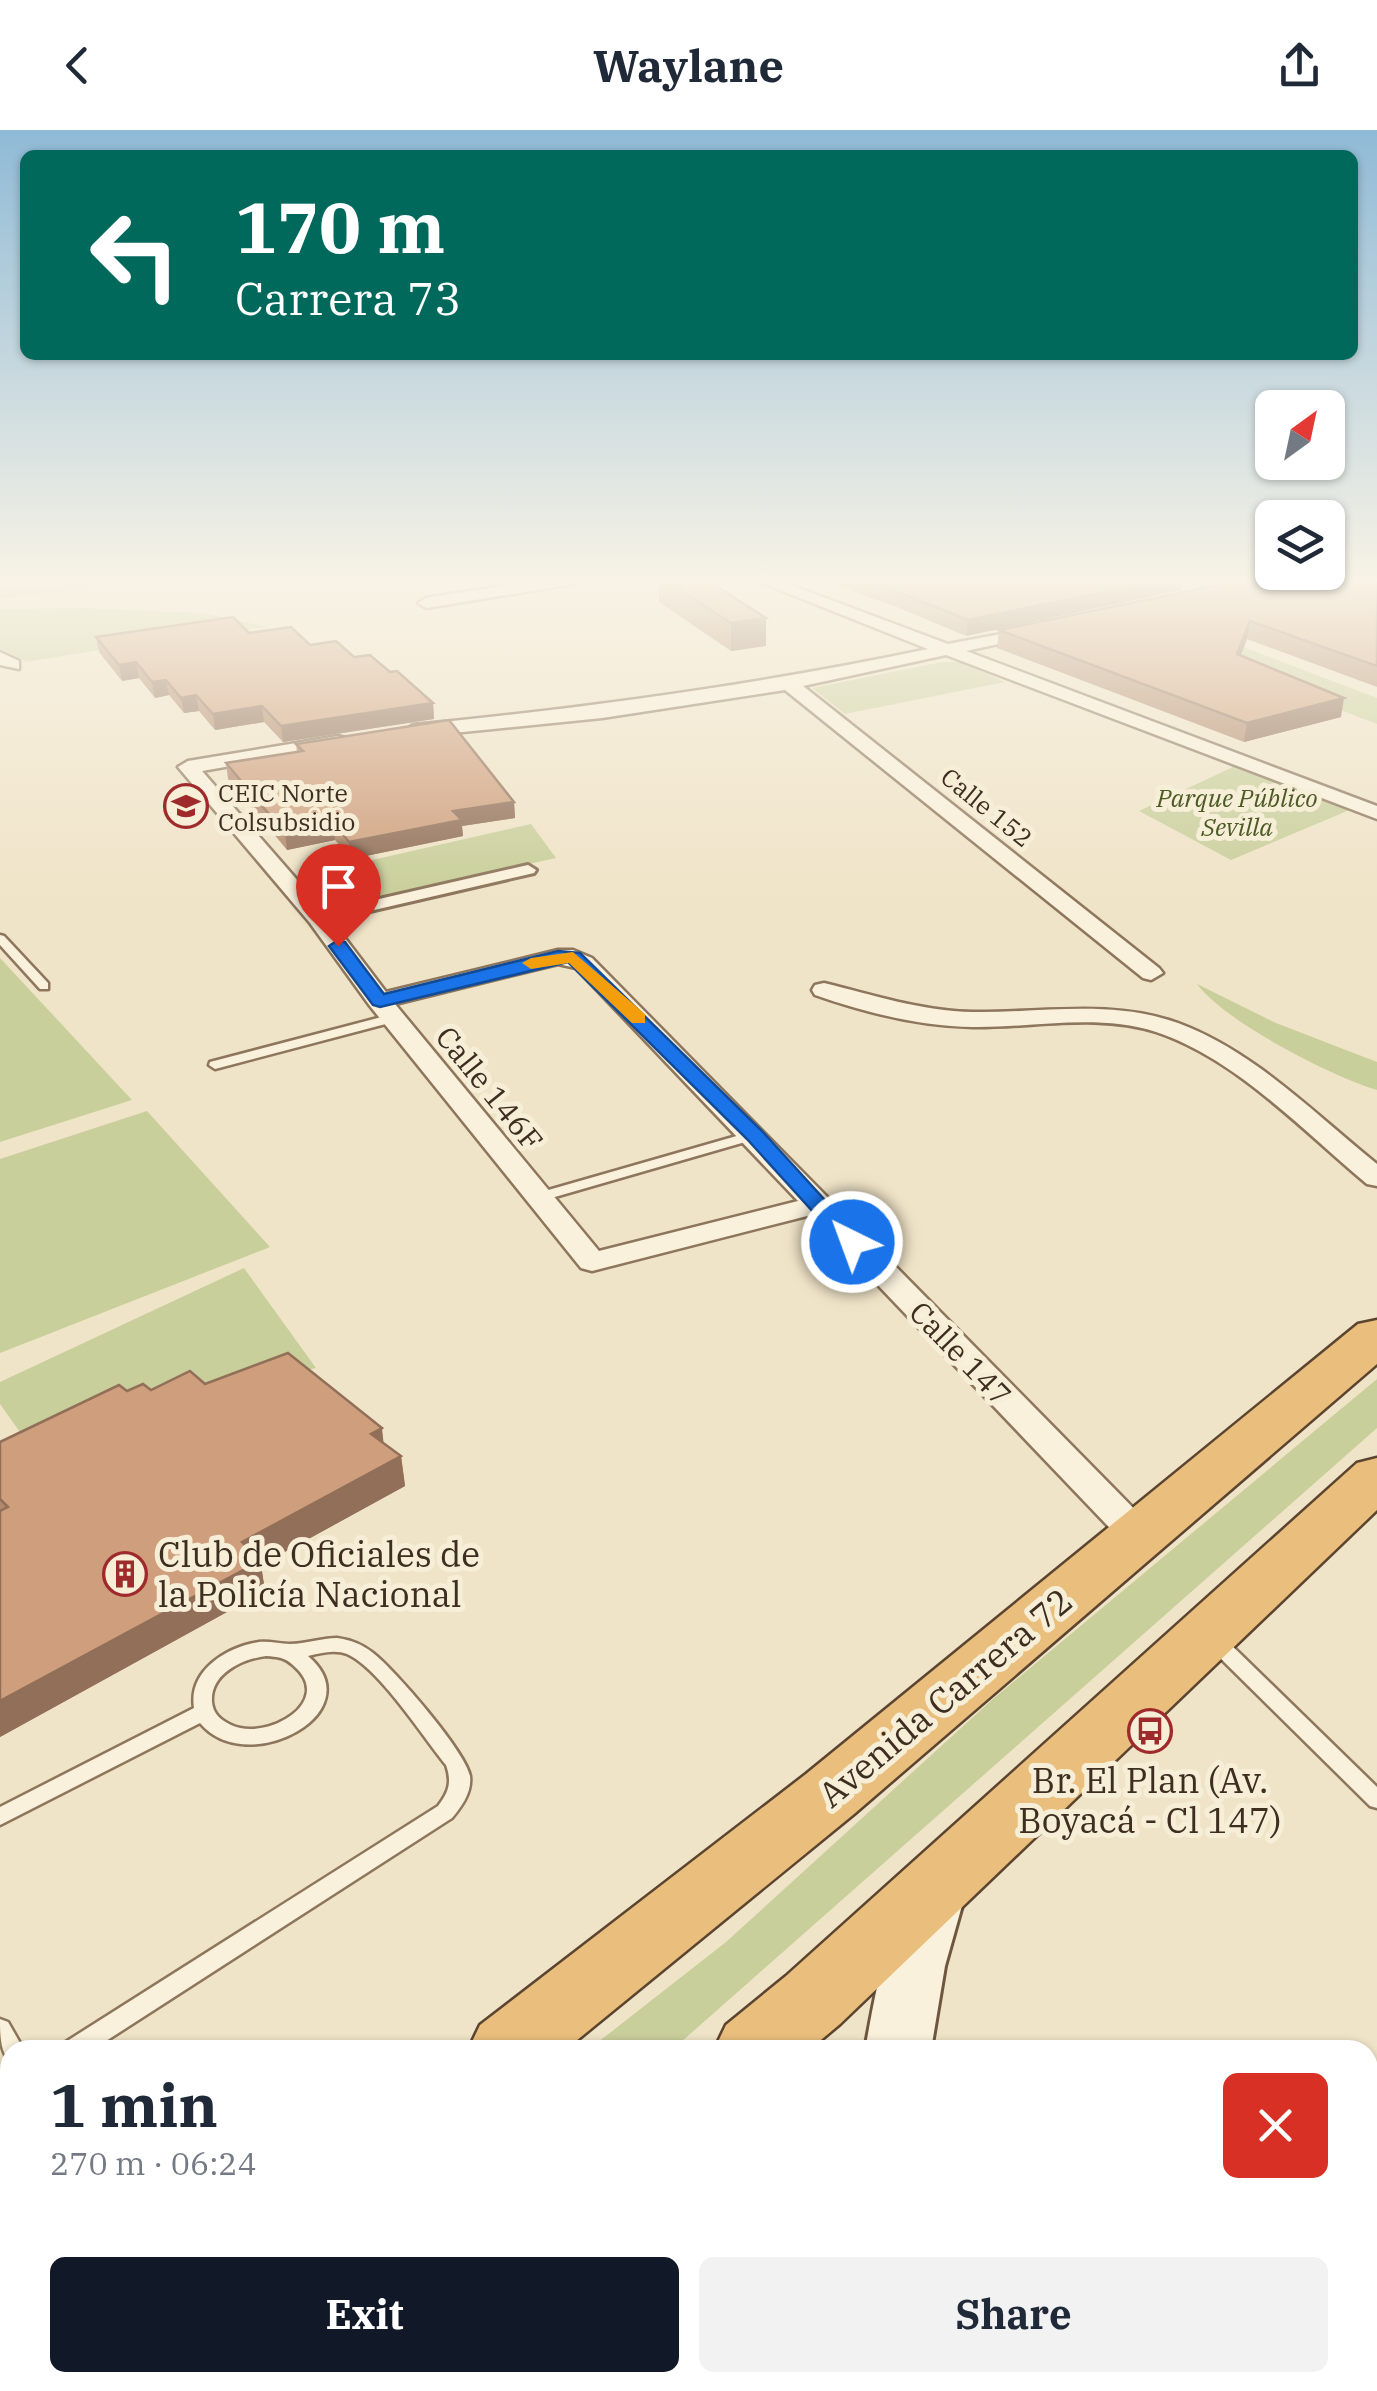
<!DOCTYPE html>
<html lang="en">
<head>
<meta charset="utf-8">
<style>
	body { margin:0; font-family:"IBM Plex Serif",serif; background:#f2f2f3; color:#1f2937; height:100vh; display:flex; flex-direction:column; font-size:38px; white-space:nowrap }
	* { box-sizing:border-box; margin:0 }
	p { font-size:32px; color:#747a83 }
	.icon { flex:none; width:55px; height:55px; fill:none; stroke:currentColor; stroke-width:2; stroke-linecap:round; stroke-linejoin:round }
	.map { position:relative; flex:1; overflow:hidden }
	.drawer { position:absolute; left:0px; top:1910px; width:1378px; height:352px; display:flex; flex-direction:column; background:#fff; border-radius:30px 30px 0 0; box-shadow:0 2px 8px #0004 }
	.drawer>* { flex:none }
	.top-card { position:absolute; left:20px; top:20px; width:1338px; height:210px; border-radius:15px; box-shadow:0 2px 8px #0004; background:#00695c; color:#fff; overflow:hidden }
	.needle { width:65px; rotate:33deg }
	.buttons { position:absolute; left:1255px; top:260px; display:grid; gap:20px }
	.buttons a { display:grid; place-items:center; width:90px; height:90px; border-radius:15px; background:#fff; box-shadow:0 2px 8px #0004; font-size:50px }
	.pin { position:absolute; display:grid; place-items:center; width:85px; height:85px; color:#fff; margin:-102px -42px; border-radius:50% 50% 50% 0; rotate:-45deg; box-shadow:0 0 10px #0007 }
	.pin .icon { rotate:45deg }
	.me { position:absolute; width:110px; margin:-55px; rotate:318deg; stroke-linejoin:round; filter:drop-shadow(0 0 8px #0008) }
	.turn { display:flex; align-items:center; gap:35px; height:210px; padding:0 50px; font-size:45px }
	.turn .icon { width:130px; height:130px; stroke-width:2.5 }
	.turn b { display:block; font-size:70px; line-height:85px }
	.round { display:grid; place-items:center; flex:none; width:105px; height:105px; border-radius:15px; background:#f2f2f3 }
	.headline { display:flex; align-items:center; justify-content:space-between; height:170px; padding:0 50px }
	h1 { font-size:60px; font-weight:800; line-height:75px }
	.primary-button { display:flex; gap:20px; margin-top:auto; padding:20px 50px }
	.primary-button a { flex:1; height:115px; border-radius:15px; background:#111827; color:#fff; font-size:40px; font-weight:800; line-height:115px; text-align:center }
	.primary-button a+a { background:#f2f2f3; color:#1f2937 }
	header { display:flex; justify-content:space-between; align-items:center; height:130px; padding:0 50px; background:#fff; font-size:45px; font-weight:800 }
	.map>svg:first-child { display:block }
	.green { fill:#c9cf9b }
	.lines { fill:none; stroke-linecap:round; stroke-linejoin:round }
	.service-casing { stroke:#8d765c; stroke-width:5 }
	.pedestrian-casing { stroke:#8d765c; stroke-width:6 }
	.minor-casing { stroke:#8d765c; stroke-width:5 }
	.secondary-casing { stroke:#6f573f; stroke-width:6 }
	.trunk-casing { stroke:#5b4430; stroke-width:5 }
	.service { fill:#faf1dc; fill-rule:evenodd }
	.pedestrian { fill:#faf1dc; fill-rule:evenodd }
	.minor { fill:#faf1dc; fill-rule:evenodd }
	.secondary { fill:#faf1dc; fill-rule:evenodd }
	.trunk { fill:#eabe7c; fill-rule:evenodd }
	.wall { fill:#b2896c }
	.shaded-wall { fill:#916f58 }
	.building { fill:#cf9f7d; stroke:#916f58; stroke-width:2.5 }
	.route { fill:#1a73e8; stroke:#114b97; stroke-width:2.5 }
	.slow { fill:#f59e0b }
	.labels { text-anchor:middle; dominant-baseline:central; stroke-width:10; stroke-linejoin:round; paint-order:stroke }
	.far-poi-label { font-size:25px; fill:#3d2e20; stroke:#f7eed8; text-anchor:start }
	.far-park-label { font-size:25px; font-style:italic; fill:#4d5a26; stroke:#f7eed8 }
	.far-street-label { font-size:25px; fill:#3d2e20; stroke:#f7eed8 }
	.street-label { font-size:30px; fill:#3d2e20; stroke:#f7eed8 }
	.near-poi-label { font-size:35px; fill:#3d2e20; stroke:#f7eed8; text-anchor:start }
	.near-street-label { font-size:35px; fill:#3d2e20; stroke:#f7eed8 }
</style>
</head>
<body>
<header><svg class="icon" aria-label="back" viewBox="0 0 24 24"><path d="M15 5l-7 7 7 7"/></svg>Waylane<svg class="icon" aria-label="share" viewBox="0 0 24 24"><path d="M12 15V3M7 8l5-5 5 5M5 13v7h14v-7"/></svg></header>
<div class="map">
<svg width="1377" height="2261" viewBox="0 0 1377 2261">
	<rect width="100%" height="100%" fill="#f0e4c8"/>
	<!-- green -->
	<g class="green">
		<path d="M0 448H166L129 456 0 468Z"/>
		<path d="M85 478 203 483 268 497 215 501 26 532 0 518V479Z"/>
		<path d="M1157 484 1377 568V594L1114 494Z"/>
		<path d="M942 532H960L1005 552 845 584 812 558Z"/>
		<path d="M1235 636 1352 679 1231 730 1139 681Z"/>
		<path d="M531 694 556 728 335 778 306 745Z"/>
		<path d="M0 828 132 970 0 1012Z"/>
		<path d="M1197 854 1276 893 1377 932V960C1331 946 1225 892 1197 854Z"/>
		<path d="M147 981 270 1117 0 1223V1029Z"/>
		<path d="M244 1138 316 1238 22 1305 0 1274V1252Z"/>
		<path d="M1377 1249V1298L672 1920H588L726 1812 994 1568Z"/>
		<path d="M528 2253 902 2252 907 2261H518Z"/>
		<path d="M1155 2253V2252L1324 2253 1320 2261H1150Z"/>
	</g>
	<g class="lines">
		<!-- service casing -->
		<g class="service-casing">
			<g id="service">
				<path d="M0 805 4 806 48 853V859H40L0 815Z"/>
				<path d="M393 884 399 888 397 891 215 939 209 935 210 932Z"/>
				<path d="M754 1001 759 1002 761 1005 759 1008 541 1071 536 1072 529 1068 531 1065Z"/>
				<path d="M1216 1505 1223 1507 1377 1657V1678L1370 1676 1209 1517 1207 1512 1209 1507Z"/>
				<path d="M337 1508C351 1510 362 1514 373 1523 394 1539 465 1621 470 1646 472 1662 462 1676 452 1688L92 1920H60L64 1913 438 1676C449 1662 452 1652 446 1635 423 1607 379 1538 347 1524 335 1519 320 1523 308 1526 374 1582 247 1650 200 1593L0 1695V1677L194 1578C188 1541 226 1517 259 1512 270 1511 280 1514 290 1514 306 1514 321 1508 337 1508ZM266 1526C278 1527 285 1527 294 1536 336 1572 266 1612 231 1595 221 1590 213 1584 212 1572 210 1544 242 1529 266 1526Z"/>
				<path d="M0 1889 8 1892 24 1920H10V1930C0 1924 0 1902 0 1889Z"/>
				<path d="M10 1948V1973L0 1977V1952Z"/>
			</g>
		</g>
		<!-- pedestrian casing -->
		<g class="pedestrian-casing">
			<path id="pedestrian" d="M528 735 536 740 534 743 318 793 309 788 318 783Z"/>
		</g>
		<!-- minor casing -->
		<g class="minor-casing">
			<g id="minor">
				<path d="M553 448H588L580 453 426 478 418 473 426 468Z"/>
				<path d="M750 448H772L948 514 1044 496V504L966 521 1377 676V689L946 525 803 556 1159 838 1163 843 1151 850 1143 848 785 560 602 588 413 607 404 601 413 595C587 578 757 555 928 519Z"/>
				<path d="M0 522 19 531V539L0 535Z"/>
				<path d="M338 606 345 608V616L202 641 326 783 386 862 558 820H573L592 828 1152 1397 1157 1406 1152 1415 1139 1419 1126 1415 811 1085 592 1141 581 1138 370 876 310 793 178 637 188 631ZM558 834 576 838 798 1071 599 1121 395 874Z"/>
				<path d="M824 853C874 865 921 881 973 882 1042 883 1111 869 1178 893 1254 921 1315 984 1377 1034V1056L1367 1054C1303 1001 1237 929 1156 902 1097 883 1033 898 973 897 919 896 866 883 815 865L812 860 815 855Z"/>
			</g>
		</g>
		<!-- secondary casing -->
		<g class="secondary-casing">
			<g id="secondary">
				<path d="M934 1739 956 1747 965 1765 945 1836 931 1920H865C876 1861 886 1801 912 1747Z"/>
				<path d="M924 2252H1001L1005 2261H928Z"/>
			</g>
		</g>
		<!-- trunk casing -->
		<g class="trunk-casing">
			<g id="trunk">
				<path d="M1377 1190V1234L854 1684 565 1920H468L480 1895 806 1644 1358 1194Z"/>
				<path d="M1377 1328V1380L840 1894 809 1920H714L726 1895 786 1846 1357 1333Z"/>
				<path d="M19 2252H115L112 2261H15Z"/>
				<path d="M301 2252H396L393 2261H297Z"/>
			</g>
		</g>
		<!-- service -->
		<use href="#service" class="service"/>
		<!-- pedestrian -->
		<use href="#pedestrian" class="pedestrian"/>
		<!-- minor -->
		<use href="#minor" class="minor"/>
		<!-- secondary -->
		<use href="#secondary" class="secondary"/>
		<!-- trunk -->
		<use href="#trunk" class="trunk"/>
	</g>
	<!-- wall -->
	<g class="wall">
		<path d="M659 448H704L766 516 731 521 659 472Z"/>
		<path d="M815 448H1183L1181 460 966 506 897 477Z"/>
		<path d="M1377 451V557L1247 509 1241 525 1341 587 1244 612 997 518 999 500Z"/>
		<path d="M249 503 310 515 354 527 433 573 434 589 283 612 264 592 215 600 199 581 184 583 169 565 155 568 139 548 122 551 99 522 96 507Z"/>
		<path d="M296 614 514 672 515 688 462 696 463 706 351 729 335 710 287 720 228 649 226 633 297 622Z"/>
		<path d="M205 1254 384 1313 401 1326 405 1356 261 1435 265 1461 0 1607V1312L127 1261 151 1260Z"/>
	</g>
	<!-- shaded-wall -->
	<g class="shaded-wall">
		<path d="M1172 448H1183L1181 460 966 506 968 490Z"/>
		<path d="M766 488V516L731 521V493Z"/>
		<path d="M1250 491 1247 509 1234 542 1237 524Z"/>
		<path d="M136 532 139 548 122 551 119 535Z"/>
		<path d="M166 550 169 565 155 568 152 552Z"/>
		<path d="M196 565 199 581 184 583 181 568Z"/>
		<path d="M1344 568 1341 587 1244 612 1247 593Z"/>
		<path d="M433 573 434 589 283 612 281 596Z"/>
		<path d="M262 576 264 592 215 600 213 584Z"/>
		<path d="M514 672 515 688 462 696 463 706 351 729 349 712 453 681Z"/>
		<path d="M333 693 335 710 287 720 285 703Z"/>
		<path d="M382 1298 385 1327 371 1304Z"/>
		<path d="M401 1326 405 1356 261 1435 265 1461 0 1607V1571L242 1412Z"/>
	</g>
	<!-- building -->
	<g class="building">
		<path d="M662 448H704L766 488 731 493Z"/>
		<path d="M858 448H1172L968 490 898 462Z"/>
		<path d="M1252 448H1368L1377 451V536L1250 491 1237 524 1344 568 1247 593 999 500Z"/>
		<path d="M233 487 249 503 291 497 310 515 336 511 354 527 370 525 390 542 397 541 433 573 281 596 262 576 213 584 196 565 181 568 166 550 152 552 136 532 119 535 96 507Z"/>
		<path d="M449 590 514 672 453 681 462 690 349 712 333 693 285 703 226 633 303 621 296 614Z"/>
		<path d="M288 1223 382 1298 371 1304 401 1326 242 1412 260 1431 0 1571V1381L8 1377 0 1369V1312L119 1255 127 1261 143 1254 151 1260 190 1241 205 1254Z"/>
	</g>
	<!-- sky -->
	<linearGradient id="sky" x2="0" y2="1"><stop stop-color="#8fbad6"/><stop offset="0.59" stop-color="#f8f3e6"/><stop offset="1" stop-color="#f8f3e6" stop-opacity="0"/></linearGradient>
	<rect width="1377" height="764" fill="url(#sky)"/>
	<!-- route -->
	<path class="route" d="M338 810 345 812 384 864 558 821 580 823 762 1001 863 1112 852 1118 844 1116 747 1009 568 832 380 877 373 875 329 816Z"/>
	<!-- slow -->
	<path class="slow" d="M573 822 645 884V893H632L569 833 531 839 522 833 531 828Z"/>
	<!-- icons -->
	<defs>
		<g id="school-ring" transform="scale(2.25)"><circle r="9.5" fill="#f7eed8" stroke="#9e2a2b" stroke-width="1.5"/><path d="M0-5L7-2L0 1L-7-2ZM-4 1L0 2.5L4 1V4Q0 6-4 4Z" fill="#9e2a2b"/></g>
		<g id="building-ring" transform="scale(2.25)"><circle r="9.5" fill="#f7eed8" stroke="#9e2a2b" stroke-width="1.5"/><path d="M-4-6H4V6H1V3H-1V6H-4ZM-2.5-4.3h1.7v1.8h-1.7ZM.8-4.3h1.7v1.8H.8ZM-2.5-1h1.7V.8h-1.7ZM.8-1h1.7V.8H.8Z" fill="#9e2a2b"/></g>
		<g id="bus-ring" transform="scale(2.25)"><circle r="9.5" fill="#f7eed8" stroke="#9e2a2b" stroke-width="1.5"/><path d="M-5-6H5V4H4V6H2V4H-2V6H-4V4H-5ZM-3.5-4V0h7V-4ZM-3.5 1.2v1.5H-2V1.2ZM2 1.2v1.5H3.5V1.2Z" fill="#9e2a2b"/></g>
	</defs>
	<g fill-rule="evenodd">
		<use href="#school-ring" x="186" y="676"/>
		<use href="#building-ring" x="125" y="1444"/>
		<use href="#bus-ring" x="1150" y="1601"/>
	</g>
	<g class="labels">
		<!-- far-poi labels -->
		<g class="far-poi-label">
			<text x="218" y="662">CEIC Norte<tspan x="218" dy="29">Colsubsidio</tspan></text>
		</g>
		<!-- far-park labels -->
		<g class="far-park-label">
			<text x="1237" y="667">Parque Público<tspan x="1237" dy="29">Sevilla</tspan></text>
		</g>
		<!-- far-street labels -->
		<g class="far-street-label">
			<text transform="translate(987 677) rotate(39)">Calle 152</text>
		</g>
		<!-- street labels -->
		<g class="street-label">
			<text transform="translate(490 958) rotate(51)">Calle 146F</text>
			<text transform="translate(961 1223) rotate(46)">Calle 147</text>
		</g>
		<!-- near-poi labels -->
		<g class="near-poi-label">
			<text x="158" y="1424">Club de Oficiales de<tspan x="158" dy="40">la Policía Nacional</tspan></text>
			<text x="1150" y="1650" text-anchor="middle">Br. El Plan (Av.<tspan x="1150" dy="40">Boyacá - Cl 147)</tspan></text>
		</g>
		<!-- near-street labels -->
		<g class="near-street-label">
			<text transform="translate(945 1567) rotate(-40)">Avenida Carrera 72</text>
		</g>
	</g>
</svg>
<div class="buttons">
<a><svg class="needle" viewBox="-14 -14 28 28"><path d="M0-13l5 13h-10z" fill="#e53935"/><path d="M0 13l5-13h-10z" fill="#747a83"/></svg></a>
<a><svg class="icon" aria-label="layers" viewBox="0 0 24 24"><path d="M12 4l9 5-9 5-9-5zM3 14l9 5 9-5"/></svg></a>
</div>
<div class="pin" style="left:338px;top:816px;background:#d93025"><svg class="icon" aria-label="arrive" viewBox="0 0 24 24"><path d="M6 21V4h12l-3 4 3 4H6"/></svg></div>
<svg class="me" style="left:852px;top:1112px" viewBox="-20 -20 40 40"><circle r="17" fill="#1a73e8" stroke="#fff" stroke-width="3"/><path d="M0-11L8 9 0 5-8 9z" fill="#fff"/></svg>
<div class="top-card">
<div class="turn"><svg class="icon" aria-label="left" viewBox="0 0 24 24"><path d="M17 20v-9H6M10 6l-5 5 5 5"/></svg><div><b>170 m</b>Carrera 73</div></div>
</div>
<section class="drawer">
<div class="headline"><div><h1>1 min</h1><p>270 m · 06:24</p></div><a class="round" style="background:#d93025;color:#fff"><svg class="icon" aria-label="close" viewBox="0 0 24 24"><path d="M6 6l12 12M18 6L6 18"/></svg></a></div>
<div class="primary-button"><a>Exit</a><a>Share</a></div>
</section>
</div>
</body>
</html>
